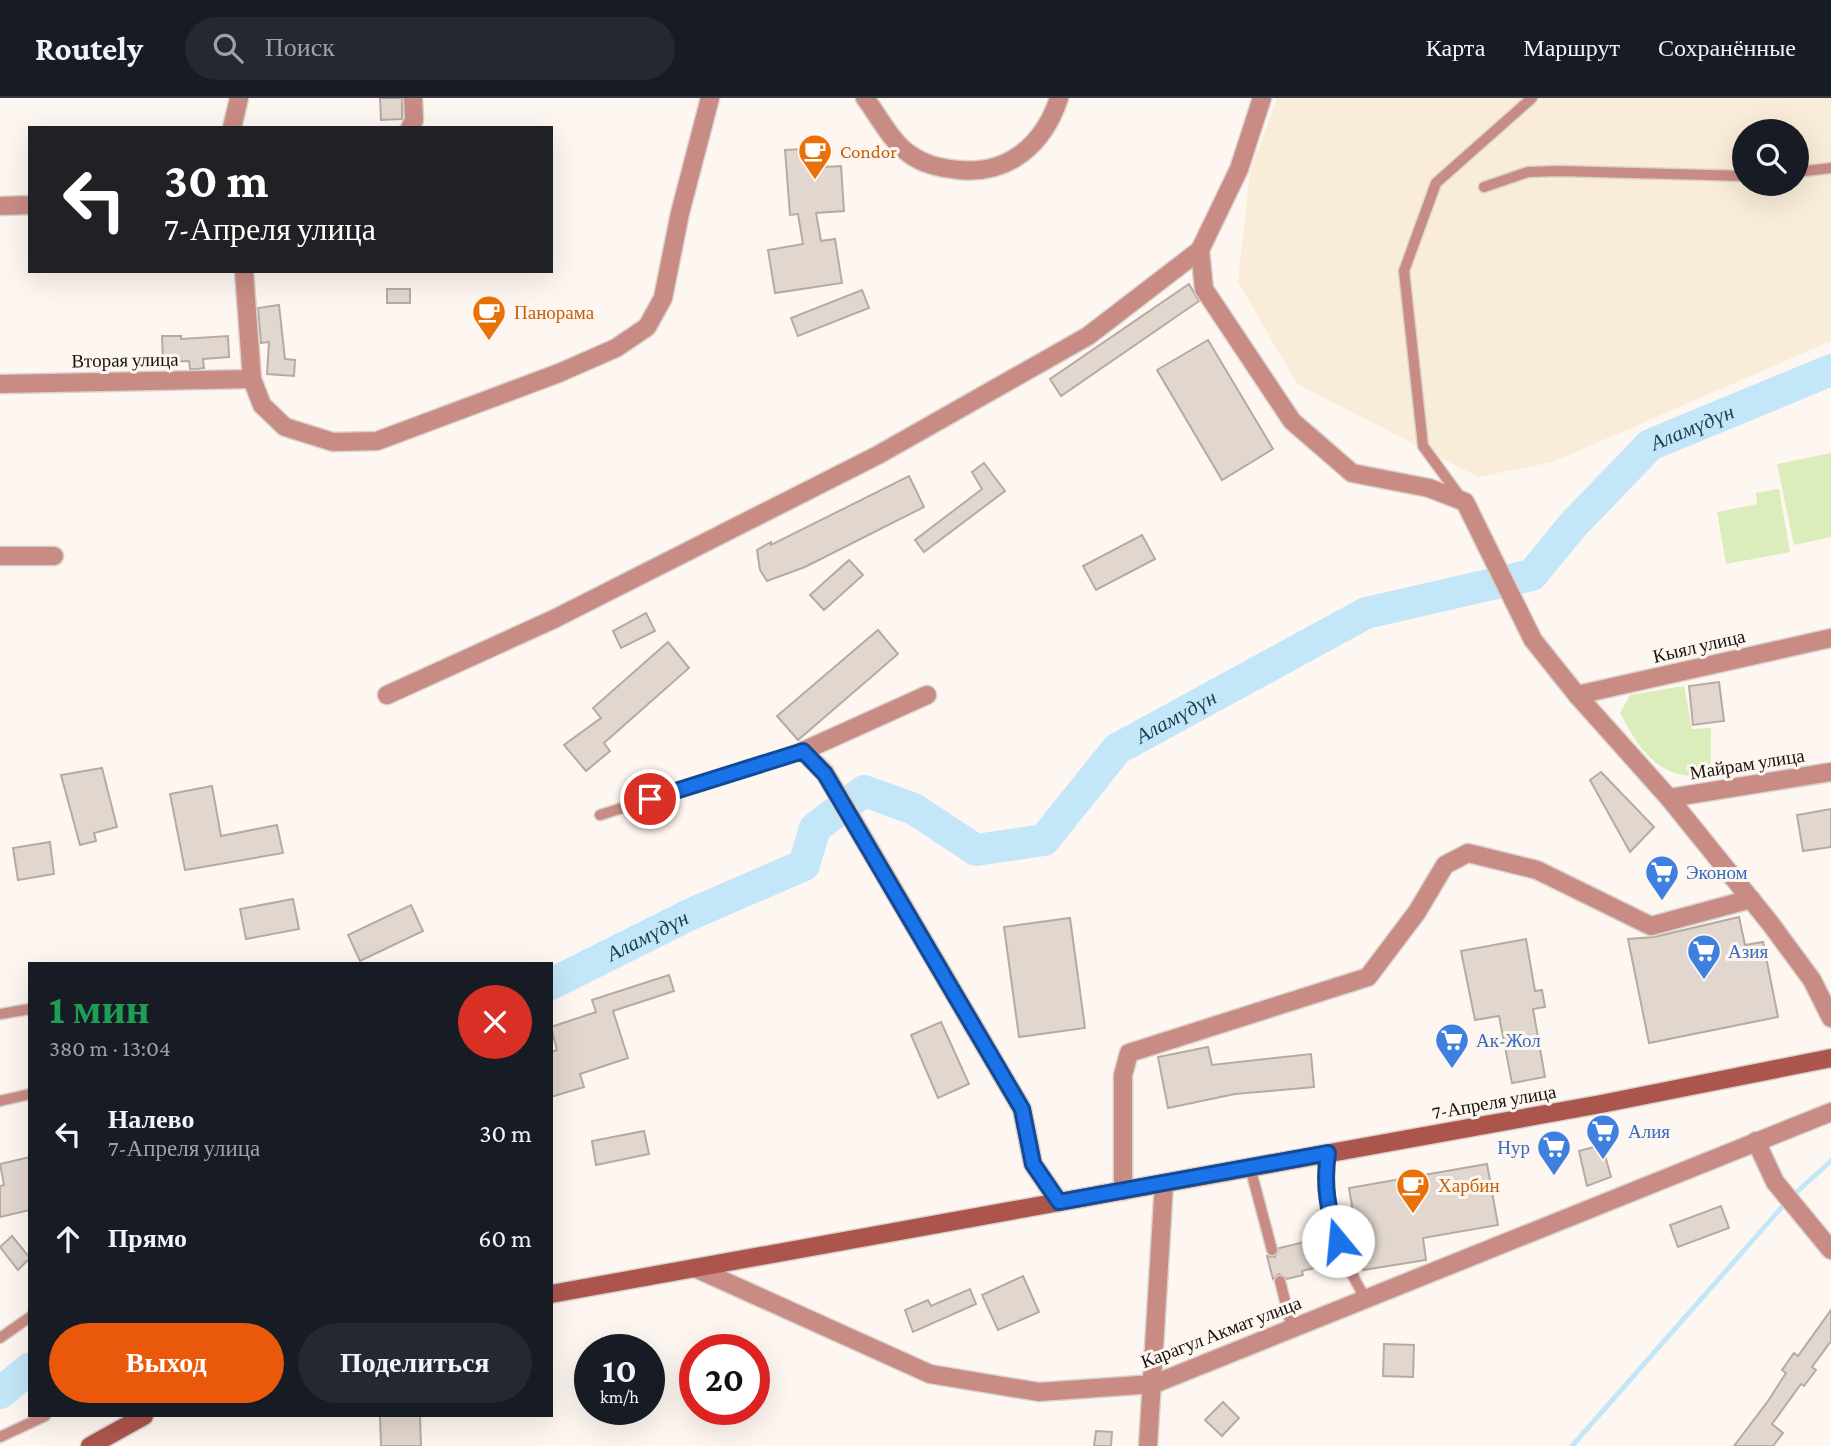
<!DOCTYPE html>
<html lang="ru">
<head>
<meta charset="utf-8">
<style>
	body { margin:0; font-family:"Crimson Pro",serif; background:#242831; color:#f1f3f6; height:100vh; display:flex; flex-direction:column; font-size:26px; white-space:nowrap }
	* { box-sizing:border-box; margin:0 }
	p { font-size:23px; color:#9ea1a6 }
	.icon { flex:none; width:38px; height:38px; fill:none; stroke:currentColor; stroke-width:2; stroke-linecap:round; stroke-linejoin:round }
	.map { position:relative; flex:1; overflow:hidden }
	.panel { position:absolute; left:28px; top:864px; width:525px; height:455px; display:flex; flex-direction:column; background:#171b24; border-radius:0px; box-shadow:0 7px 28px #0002 }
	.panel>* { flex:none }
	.banner { position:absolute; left:28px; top:28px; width:525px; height:147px; border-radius:0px; box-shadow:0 7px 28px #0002; background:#202124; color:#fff; overflow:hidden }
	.fabs { position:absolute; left:1732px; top:21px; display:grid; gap:14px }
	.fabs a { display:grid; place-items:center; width:77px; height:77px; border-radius:50%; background:#171b24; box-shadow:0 7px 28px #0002; font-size:35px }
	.speed { position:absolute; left:574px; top:1236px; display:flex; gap:14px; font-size:35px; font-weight:700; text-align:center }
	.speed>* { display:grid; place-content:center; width:91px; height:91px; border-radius:50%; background:#171b24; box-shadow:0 7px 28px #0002; line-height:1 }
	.speed small { font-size:18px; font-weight:400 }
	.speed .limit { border:10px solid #d22; background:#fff; color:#111 }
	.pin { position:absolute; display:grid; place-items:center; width:60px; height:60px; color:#fff; margin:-30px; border:4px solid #fff; border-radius:50%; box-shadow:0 2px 7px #0007 }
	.me { position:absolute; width:77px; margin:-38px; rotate:343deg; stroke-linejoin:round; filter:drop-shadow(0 0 5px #0008) }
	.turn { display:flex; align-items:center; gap:24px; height:147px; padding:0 21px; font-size:32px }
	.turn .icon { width:91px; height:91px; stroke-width:2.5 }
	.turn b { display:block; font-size:49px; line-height:60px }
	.round { display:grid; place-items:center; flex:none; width:74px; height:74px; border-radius:37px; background:#242831 }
	.overview { display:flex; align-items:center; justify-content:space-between; height:119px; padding:0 21px }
	h1 { font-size:42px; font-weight:700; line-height:52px; color:#1e9e55 }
	.action { display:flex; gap:14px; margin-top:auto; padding:14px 21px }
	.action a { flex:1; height:80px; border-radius:42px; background:#ea580c; color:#fff; font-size:28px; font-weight:700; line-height:80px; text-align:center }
	.action a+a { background:#242831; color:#f1f3f6 }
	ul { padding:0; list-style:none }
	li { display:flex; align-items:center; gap:21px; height:105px; padding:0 21px }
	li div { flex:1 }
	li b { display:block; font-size:26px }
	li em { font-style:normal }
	header { display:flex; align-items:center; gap:42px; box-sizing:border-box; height:98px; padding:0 35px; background:#171b24; border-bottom:2px solid #363941 }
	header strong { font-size:33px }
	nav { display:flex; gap:38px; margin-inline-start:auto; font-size:24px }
	.search { width:490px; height:63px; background:#242831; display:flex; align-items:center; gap:18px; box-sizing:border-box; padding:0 24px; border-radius:38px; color:#9ea1a6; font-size:26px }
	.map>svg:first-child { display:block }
	.industrial { fill:#f9edd9; fill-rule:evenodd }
	.green { fill:#daedbb }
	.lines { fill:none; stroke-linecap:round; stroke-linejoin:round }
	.stream { stroke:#c4e6f9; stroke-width:5 }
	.river { stroke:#c4e6f9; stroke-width:32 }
	.building { fill:#e2d7ce; stroke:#b5aba2; stroke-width:2 }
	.service-casing { stroke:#d9d3cd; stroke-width:13 }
	.minor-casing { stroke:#d9d3cd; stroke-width:21 }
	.tertiary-casing { stroke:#d9d3cd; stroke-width:21 }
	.secondary-casing { stroke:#d9d3cd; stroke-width:21 }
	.service { stroke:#c98c85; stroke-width:10 }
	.minor { stroke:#c98c85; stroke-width:18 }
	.tertiary { stroke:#c98c85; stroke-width:18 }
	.secondary { stroke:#ac554d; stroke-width:18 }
	.route-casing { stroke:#114b97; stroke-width:18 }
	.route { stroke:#1a73e8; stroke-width:12 }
	.labels { text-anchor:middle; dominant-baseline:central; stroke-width:6; stroke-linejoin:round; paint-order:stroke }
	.food-label { font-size:19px; fill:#c56008; stroke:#fef7f1; text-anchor:start }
	.street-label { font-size:19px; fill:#171310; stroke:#fef7f1 }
	.shop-label { font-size:19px; fill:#366cbe; stroke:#fef7f1; text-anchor:start }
	.water-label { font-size:21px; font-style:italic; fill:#153d50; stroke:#fef7f1 }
</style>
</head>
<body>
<header>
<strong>Routely</strong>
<div class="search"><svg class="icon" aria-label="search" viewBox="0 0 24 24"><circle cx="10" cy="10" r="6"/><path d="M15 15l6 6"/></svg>Поиск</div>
<nav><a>Карта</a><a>Маршрут</a><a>Сохранённые</a></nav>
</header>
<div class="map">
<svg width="1831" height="1348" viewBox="0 0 1831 1348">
	<rect width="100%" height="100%" fill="#fef7f1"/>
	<!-- industrial -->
	<path class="industrial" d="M1277 0H1831V243L1553 364 1478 379 1297 286 1238 184 1250 74ZM1745 33H1797V86H1745Z"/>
	<!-- green -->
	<g class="green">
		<path d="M1831 355V439L1794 447 1777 366Z"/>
		<path d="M1779 391 1790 454 1726 466 1717 414 1757 406 1756 395Z"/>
		<path d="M1684 588 1692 631 1711 630V677C1661 684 1642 656 1620 615L1630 597Z"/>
	</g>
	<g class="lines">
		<!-- stream -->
		<path class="stream" d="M1572 1348 1789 1101 1831 1063"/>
		<!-- river -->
		<g class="river">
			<path id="s1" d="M551 886 691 816 804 767 815 730 864 693 914 711 976 752 1044 742 1117 651 1366 515 1532 477 1572 428 1650 347 1831 272"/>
			<path d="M0 1295 30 1270"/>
		</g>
	</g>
	<!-- building -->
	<g class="building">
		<path d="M380 0H402V21L381 22Z"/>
		<path d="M823 50 824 69 841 68 844 113 816 115 821 143 835 141 842 185 775 195 768 152 803 146 798 116 790 117 785 52Z"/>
		<path d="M1189 186 1199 203 1061 298 1050 281Z"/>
		<rect x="387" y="191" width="23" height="14"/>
		<path d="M862 192 869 210 798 238 791 220Z"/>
		<path d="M279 207 285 261 295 262 294 278 267 276 269 244 261 245 258 210Z"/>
		<path d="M162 238H181V241L228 238 229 259 203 261 204 270 197 271H190L189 263 163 264Z"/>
		<path d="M1208 242 1273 351 1222 382 1157 272Z"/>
		<path d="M984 365 1005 393 924 454 915 442 982 391 972 374Z"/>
		<path d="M909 378 924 409 805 469 767 483 760 472 757 452 771 444V447Z"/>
		<path d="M1142 437 1155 461 1096 492 1083 468Z"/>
		<path d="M849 462 863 477 824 512 810 497Z"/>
		<path d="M646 515 655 533 621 550 613 533Z"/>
		<path d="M878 532 898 556 798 642 777 618Z"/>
		<path d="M668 544 689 570 604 645 610 653 586 673 564 647 601 620 593 610Z"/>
		<path d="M1719 584 1724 623 1693 627 1689 588Z"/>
		<path d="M102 670 117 729 94 735 96 743 80 747 61 677Z"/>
		<path d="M1601 674 1654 729 1630 754 1590 682Z"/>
		<path d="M212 688 221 738 277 727 283 755 185 772 170 696Z"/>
		<path d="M1831 711V749L1803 753 1797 717Z"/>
		<path d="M50 744 54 776 18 782 13 750Z"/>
		<path d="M293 801 299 831 246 841 240 811Z"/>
		<path d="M411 807 423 833 360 863 348 837Z"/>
		<path d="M1739 819 1745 847 1763 844 1778 919 1649 945 1628 841 1654 839Z"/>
		<path d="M1070 820 1085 930 1019 939 1004 829Z"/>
		<path d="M1526 841 1535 893 1542 892 1545 909 1533 911 1545 979 1512 985 1499 918 1475 922 1461 853Z"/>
		<path d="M669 877 674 893 613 913 628 960 580 976 584 989 551 999V954L557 952 551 929 596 914 592 902Z"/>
		<path d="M941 924 969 986 938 1000 911 937Z"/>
		<path d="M1208 949 1212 967 1311 956 1314 989 1235 996 1168 1010 1158 959Z"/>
		<path d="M644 1033 649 1056 596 1067 592 1043Z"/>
		<path d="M1602 1047 1611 1079 1587 1088 1579 1053Z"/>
		<path d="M30 1059V1112L0 1119V1088L4 1087 0 1066Z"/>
		<path d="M1487 1066 1498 1127 1423 1140 1426 1162 1363 1172 1361 1158 1353 1160 1341 1130 1355 1126 1349 1090Z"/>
		<path d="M1721 1108 1729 1130 1678 1149 1670 1127Z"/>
		<path d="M1327 1133 1338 1164 1302 1173 1303 1177 1287 1181 1279 1176 1273 1181 1267 1158 1275 1159 1279 1150 1309 1143 1308 1138Z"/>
		<path d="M12 1138 30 1160 18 1172 0 1149Z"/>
		<path d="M1023 1178 1039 1214 998 1232 982 1197Z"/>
		<path d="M970 1191 976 1206 913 1234 905 1212 928 1202 931 1208Z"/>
		<path d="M1831 1212V1243L1812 1269 1816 1272 1804 1288 1801 1286 1772 1326 1783 1335 1773 1348H1734L1768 1303 1786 1275 1782 1272 1794 1255 1798 1258Z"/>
		<path d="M1384 1246 1414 1247 1413 1279 1383 1278Z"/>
		<path d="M1223 1304 1239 1320 1222 1338 1205 1322Z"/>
		<path d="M380 1318H420L421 1348H381Z"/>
		<path d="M1096 1333 1112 1334 1111 1348H1094Z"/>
	</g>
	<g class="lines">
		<!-- service casing -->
		<g class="service-casing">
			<g id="service">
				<path d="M1797 74 1831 70"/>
				<path d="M1484 89 1528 74 1559 73 1745 78"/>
				<path d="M1461 400 1423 348 1404 173 1436 85 1532 0"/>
				<path d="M600 717 803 653"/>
				<path d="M0 916 30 911"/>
				<path d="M0 1003 30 996"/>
				<path d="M1328 1055C1320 1109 1339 1155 1365 1200"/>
				<path d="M1250 1069 1272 1152"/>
				<path d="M1280 1183 1292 1230"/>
				<path d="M0 1240 30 1219"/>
				<path d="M0 1339 45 1318"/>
			</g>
		</g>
		<!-- minor casing -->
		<g class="minor-casing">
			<g id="minor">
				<path d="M865 0C878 17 891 43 908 55 924 67 940 70 959 72 1009 77 1044 46 1059 0"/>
				<path d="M1262 0 1239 71 1200 152 1204 191 1292 323 1352 375 1429 390 1465 404 1533 542 1577 597 1669 700 1770 825 1812 882 1831 920"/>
				<path d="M232 30 239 0"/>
				<path d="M410 30 414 22 413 0"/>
				<path d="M0 108 30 107"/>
				<path d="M244 173 252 281 262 307 285 329 333 344 377 343 559 275 616 250 647 229 663 200 680 115 710 0"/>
				<path d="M0 286 252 281"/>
				<path d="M0 458H54"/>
				<path d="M387 597 554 521 878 357 1088 238 1200 152"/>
				<path d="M927 597 803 653 825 675 1022 1011 1033 1066 1059 1104"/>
				<path d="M1577 597 1831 540"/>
				<path d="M1669 700 1831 674"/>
				<path d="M1756 1043 1775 1084 1831 1152"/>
				<path d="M1123 1093V977L1129 955 1368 879 1417 814 1445 767 1468 755 1537 772 1651 828 1751 801"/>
				<path d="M695 1170 930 1276 1039 1294 1154 1286"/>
			</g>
		</g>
		<!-- tertiary casing -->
		<g class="tertiary-casing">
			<g id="tertiary">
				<path d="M1154 1286 1831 1014"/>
				<path d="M1148 1348 1164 1085"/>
			</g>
		</g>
		<!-- secondary casing -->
		<g class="secondary-casing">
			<g id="secondary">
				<path d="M551 1196 1601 1006 1831 960"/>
				<path d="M90 1348 144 1318"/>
			</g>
		</g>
		<!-- service -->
		<use href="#service" class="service"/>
		<!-- minor -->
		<use href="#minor" class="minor"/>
		<!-- tertiary -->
		<use href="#tertiary" class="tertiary"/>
		<!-- secondary -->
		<use href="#secondary" class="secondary"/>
	</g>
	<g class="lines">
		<!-- route casing -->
		<g class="route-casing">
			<path id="route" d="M650 701 803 653 825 676 1022 1011 1033 1066 1059 1104 1328 1055C1323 1088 1328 1112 1338 1143"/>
		</g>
		<!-- route -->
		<use href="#route" class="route"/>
	</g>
	<!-- icons -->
	<defs>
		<g id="cafe-pin" transform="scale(1.75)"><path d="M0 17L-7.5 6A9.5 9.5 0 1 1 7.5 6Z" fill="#e8710a" stroke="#fef7f1"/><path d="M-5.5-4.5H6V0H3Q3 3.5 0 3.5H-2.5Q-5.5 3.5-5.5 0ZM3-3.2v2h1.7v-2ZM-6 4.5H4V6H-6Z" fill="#fff"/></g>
		<g id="supermarket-pin" transform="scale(1.75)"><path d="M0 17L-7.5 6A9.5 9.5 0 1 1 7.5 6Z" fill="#3f7fe0" stroke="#fef7f1"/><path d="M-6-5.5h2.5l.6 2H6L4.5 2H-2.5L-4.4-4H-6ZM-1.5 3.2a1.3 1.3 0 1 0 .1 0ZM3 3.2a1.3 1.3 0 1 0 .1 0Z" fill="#fff"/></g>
	</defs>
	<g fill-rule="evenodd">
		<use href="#cafe-pin" x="815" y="53"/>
		<use href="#cafe-pin" x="489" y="214"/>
		<use href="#supermarket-pin" x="1662" y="774"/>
		<use href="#supermarket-pin" x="1704" y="853"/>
		<use href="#supermarket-pin" x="1452" y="942"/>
		<use href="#supermarket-pin" x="1603" y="1033"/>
		<use href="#supermarket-pin" x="1554" y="1049"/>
		<use href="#cafe-pin" x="1413" y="1087"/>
	</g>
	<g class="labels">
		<!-- food labels -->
		<g class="food-label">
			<text x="840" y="53">Condor</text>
			<text x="514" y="214">Панорама</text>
			<text x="1438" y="1087">Харбин</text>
		</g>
		<!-- street labels -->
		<g class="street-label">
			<text transform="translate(125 262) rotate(-1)">Вторая улица</text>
			<text transform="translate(1699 548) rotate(-13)">Кыял улица</text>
			<text transform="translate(1747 666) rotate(-9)">Майрам улица</text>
			<text transform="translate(1494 1004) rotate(-10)">7-Апреля улица</text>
			<text transform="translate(1221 1234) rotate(-21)">Карагул Акмат улица</text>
		</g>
		<!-- shop labels -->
		<g class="shop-label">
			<text x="1686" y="774">Эконом</text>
			<text x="1728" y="853">Азия</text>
			<text x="1476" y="942">Ак-Жол</text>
			<text x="1628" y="1033">Алия</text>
			<text x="1530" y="1049" text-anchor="end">Нур</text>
		</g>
		<!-- water labels -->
		<g class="water-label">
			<text stroke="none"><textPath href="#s1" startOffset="1368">Аламүдүн</textPath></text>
			<text stroke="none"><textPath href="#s1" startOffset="760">Аламүдүн</textPath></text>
			<text stroke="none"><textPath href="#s1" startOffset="108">Аламүдүн</textPath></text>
		</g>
	</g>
</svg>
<div class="fabs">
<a><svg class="icon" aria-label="search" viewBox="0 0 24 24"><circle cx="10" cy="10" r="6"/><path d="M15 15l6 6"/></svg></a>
</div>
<div class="speed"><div>10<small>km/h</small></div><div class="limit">20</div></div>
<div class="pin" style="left:650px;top:701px;background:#d93025"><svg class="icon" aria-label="arrive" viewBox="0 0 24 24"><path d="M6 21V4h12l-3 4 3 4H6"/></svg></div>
<svg class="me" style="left:1338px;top:1143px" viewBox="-20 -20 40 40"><circle r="19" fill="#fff"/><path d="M0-13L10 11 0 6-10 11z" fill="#1a73e8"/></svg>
<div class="banner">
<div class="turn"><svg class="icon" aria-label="left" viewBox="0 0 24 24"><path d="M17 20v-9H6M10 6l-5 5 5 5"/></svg><div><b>30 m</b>7-Апреля улица</div></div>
</div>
<section class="panel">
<div class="overview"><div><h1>1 мин</h1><p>380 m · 13:04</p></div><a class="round" style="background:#d93025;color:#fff"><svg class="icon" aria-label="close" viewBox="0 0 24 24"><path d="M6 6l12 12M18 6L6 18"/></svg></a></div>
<ul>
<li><svg class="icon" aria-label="left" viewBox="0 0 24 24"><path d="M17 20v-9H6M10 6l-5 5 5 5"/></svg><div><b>Налево</b><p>7-Апреля улица</p></div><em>30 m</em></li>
<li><svg class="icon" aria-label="ahead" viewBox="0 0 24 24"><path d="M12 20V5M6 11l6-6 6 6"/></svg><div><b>Прямо</b></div><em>60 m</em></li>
</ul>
<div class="action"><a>Выход</a><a>Поделиться</a></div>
</section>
</div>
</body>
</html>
